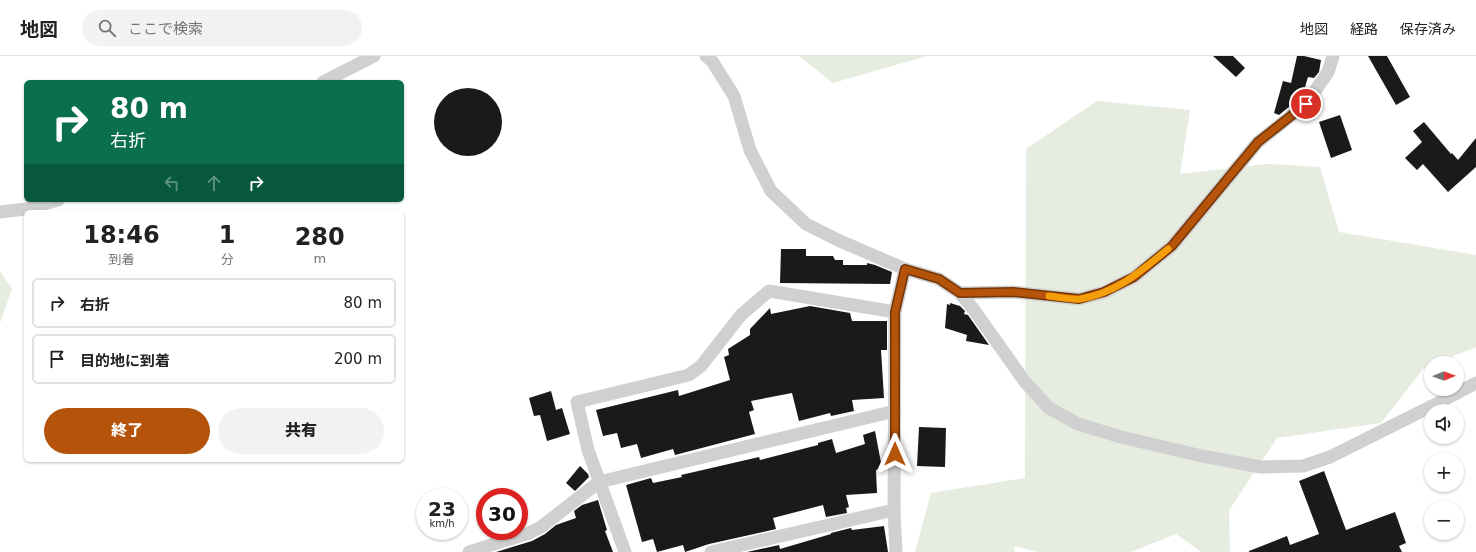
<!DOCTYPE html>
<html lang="ja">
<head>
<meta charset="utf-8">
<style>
	body { margin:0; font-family:"DejaVu Sans","Noto Sans JP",sans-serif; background:#f2f2f2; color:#222; height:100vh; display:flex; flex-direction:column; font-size:15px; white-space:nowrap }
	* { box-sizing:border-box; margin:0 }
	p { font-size:13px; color:#767676 }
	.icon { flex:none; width:22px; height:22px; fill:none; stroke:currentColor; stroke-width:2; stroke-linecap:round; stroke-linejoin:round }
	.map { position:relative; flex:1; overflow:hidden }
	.details { position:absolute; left:24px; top:154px; width:380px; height:252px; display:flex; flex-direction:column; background:#fff; border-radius:6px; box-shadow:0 1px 3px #0004 }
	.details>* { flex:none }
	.guide { position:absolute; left:24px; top:24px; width:380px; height:122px; border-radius:6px; box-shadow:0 1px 3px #0004; background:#0b6e4f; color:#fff; overflow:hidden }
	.needle { width:26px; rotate:89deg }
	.controls { position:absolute; left:1424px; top:300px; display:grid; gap:8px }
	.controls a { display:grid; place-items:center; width:40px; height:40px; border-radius:50%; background:#fff; box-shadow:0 1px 3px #0004; font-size:20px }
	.speed { position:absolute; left:416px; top:432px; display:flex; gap:8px; font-size:20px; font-weight:700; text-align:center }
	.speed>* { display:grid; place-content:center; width:52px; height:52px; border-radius:50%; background:#fff; box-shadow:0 1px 3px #0004; line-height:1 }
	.speed small { font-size:10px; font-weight:400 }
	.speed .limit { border:6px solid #d22; background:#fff; color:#111 }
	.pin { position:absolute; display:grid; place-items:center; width:34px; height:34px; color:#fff; margin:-17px; border:2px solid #fff; border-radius:50%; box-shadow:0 1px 4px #0007 }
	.me { position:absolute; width:44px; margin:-22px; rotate:0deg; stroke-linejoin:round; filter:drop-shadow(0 0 3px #0008) }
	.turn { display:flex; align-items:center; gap:14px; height:84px; padding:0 20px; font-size:18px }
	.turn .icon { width:52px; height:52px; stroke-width:2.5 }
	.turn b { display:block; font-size:28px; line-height:34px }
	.lanes { display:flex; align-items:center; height:38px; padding:0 20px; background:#0003; justify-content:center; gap:20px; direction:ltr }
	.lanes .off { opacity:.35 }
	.eta { display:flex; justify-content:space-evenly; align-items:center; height:68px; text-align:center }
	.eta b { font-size:24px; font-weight:800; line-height:28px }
	.button { display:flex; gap:8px; margin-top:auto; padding:8px 20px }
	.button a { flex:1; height:46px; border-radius:24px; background:#b45309; color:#fff; font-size:16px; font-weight:800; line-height:46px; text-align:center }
	.button a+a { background:#f2f2f2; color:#222 }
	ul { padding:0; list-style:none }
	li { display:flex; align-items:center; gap:12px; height:50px; margin:0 8px 6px; padding:0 12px; border:2px solid #e0e0e0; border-radius:6px }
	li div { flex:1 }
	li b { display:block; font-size:15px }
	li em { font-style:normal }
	header { display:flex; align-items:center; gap:24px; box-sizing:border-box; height:56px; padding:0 20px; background:#fff; border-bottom:1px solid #e0e0e0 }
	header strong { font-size:19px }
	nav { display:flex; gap:22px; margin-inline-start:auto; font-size:14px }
	.search { width:280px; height:36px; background:#f2f2f2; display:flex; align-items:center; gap:10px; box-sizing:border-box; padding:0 14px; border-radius:22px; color:#767676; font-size:15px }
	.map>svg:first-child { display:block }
	.green { fill:#e6ecdf }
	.building { fill:#1a1a1a }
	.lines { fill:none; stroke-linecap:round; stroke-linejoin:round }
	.street { stroke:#d0d0d0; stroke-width:13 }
	.route-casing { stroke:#753606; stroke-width:10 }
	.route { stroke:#b45309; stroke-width:7 }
	.slow { stroke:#f59e0b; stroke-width:7 }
</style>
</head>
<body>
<header>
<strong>地図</strong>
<div class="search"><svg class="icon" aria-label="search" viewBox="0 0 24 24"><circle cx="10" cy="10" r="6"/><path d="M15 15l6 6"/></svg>ここで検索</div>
<nav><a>地図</a><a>経路</a><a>保存済み</a></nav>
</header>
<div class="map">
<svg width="1476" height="496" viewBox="0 0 1476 496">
	<rect width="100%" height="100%" fill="#fff"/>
	<!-- green -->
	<g class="green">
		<path d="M799 0H927L833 27Z"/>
		<path d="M1097 45 1190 54 1180 118 1268 108 1320 111 1339 176 1476 199V291L1437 307H1431V310L1423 313 1381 367 1277 382 1229 454 1230 496H1201L1176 478 1131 496H1038L1014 490 1015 496H915L931 437 1025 422 1026 93Z"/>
		<path d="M0 215 12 233 0 267Z"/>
	</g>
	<!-- building -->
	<g class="building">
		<path d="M1213 0H1233L1245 12 1236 21Z"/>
		<path d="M1297 0H1304L1321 4 1319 16 1314 22 1308 21 1303 38 1300 42 1279 59 1274 57 1283 25 1291 27Z"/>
		<path d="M1368 0H1387L1410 41 1396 49Z"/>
		<circle cx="468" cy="66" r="34"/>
		<path d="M1340 59 1352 94 1331 102 1319 66Z"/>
		<path d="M1424 66 1451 98 1452 97 1458 104 1476 82V111L1448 136 1423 108 1417 114 1405 102 1422 86 1413 75Z"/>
		<path d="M781 193H806V200H833L835 204H843V209H867V207L875 209 892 216 890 228 780 227Z"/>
		<path d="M950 247 960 250 965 255 964 258 968 259 989 289 966 285 967 279 945 272 947 248 950 249Z"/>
		<path d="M810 250 850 257 852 265H887V294H881L884 342 852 344 854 355 831 360 830 357 799 365 792 337 751 345 754 354 749 356 755 378 675 399 673 393 641 402 637 388 621 392 617 377 603 380 596 354 678 334 679 340 730 324 724 301 729 299 728 293 750 279V273L770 252 771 258Z"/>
		<path d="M551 335 556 354 562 352 570 378 547 385 540 359 534 360 529 342Z"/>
		<path d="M919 371 946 372 945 411 917 410Z"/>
		<path d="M875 375 882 412 876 414 877 437 846 439 849 451 846 452 847 457 826 461 823 449 773 462 776 473 709 488 685 496 683 489 657 496 653 483 642 486 626 429 651 422 653 427 682 421 681 419 759 401 760 404 818 389V387L832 383 836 397 865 388 863 379Z"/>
		<path d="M580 410 588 418 589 421 575 435 566 427Z"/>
		<path d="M1324 415 1346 474 1395 456 1406 487 1399 490 1402 496H1249V495L1287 480 1290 489 1319 478 1299 425Z"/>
		<path d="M598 444 607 474 605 475 613 496H496L532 485 545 478 556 469 576 462 574 455 582 449Z"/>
		<path d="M884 470 888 496H747L779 489 780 493 831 478V477L851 472 852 474Z"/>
	</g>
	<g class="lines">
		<!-- street -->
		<g class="street">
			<path d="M706 0 712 5 734 40 750 94 771 135 806 168 840 185 905 213 939 223 960 237 974 254 1025 326 1049 352 1078 368 1121 381 1202 400 1261 411 1303 410 1330 401 1440 346 1476 327"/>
			<path d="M323 26 374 0"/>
			<path d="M0 156 26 153 58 144"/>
			<path d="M960 237 1013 236 1079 243 1105 236 1134 221 1172 190 1258 86 1306 48 1328 16 1333 0"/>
			<path d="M469 496 529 477 541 471 599 426 895 355"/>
			<path d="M625 496 588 394 577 346 689 319 701 310 741 259 769 235 895 256"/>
			<path d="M711 496 894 454"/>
			<path d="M896 496 894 454 895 256 905 213"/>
		</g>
	</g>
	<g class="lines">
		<!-- route casing -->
		<g class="route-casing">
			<path id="route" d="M895 398V256L905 213 939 223 960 237 1013 236 1079 243 1104 236 1134 221 1172 190 1258 86 1306 48"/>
		</g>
		<!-- route -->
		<use href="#route" class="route"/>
		<!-- slow -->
		<path class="slow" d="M1049 240C1059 241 1071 244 1080 243 1117 237 1141 215 1168 193"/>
	</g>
</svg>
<div class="controls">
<a><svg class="needle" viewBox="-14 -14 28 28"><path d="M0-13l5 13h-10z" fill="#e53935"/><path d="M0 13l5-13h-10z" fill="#767676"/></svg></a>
<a><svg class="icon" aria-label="sound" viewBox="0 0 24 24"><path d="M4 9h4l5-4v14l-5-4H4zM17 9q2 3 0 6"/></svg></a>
<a>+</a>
<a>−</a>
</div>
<div class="speed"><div>23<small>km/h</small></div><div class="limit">30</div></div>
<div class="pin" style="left:1306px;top:48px;background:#d93025"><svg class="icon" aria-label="arrive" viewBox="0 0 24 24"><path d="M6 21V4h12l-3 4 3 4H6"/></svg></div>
<svg class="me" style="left:895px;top:398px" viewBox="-20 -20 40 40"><path d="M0-17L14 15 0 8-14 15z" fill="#b45309" stroke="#fff" stroke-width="4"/></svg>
<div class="guide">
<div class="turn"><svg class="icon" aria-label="right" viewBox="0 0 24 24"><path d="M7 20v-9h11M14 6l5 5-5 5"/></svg><div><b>80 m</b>右折</div></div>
<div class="lanes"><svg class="icon off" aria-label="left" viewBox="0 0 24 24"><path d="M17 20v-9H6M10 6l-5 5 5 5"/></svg><svg class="icon off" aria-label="ahead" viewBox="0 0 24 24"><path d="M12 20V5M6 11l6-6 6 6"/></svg><svg class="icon" aria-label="right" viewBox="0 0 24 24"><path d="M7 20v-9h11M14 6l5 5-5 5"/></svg></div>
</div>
<section class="details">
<div class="eta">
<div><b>18:46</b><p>到着</p></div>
<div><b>1</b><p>分</p></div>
<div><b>280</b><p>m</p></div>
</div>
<ul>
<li><svg class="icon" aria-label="right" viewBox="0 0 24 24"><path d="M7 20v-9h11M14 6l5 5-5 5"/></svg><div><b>右折</b></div><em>80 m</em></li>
<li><svg class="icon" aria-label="arrive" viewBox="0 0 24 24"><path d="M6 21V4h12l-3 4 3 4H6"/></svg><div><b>目的地に到着</b></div><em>200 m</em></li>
</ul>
<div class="button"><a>終了</a><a>共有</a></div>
</section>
</div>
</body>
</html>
